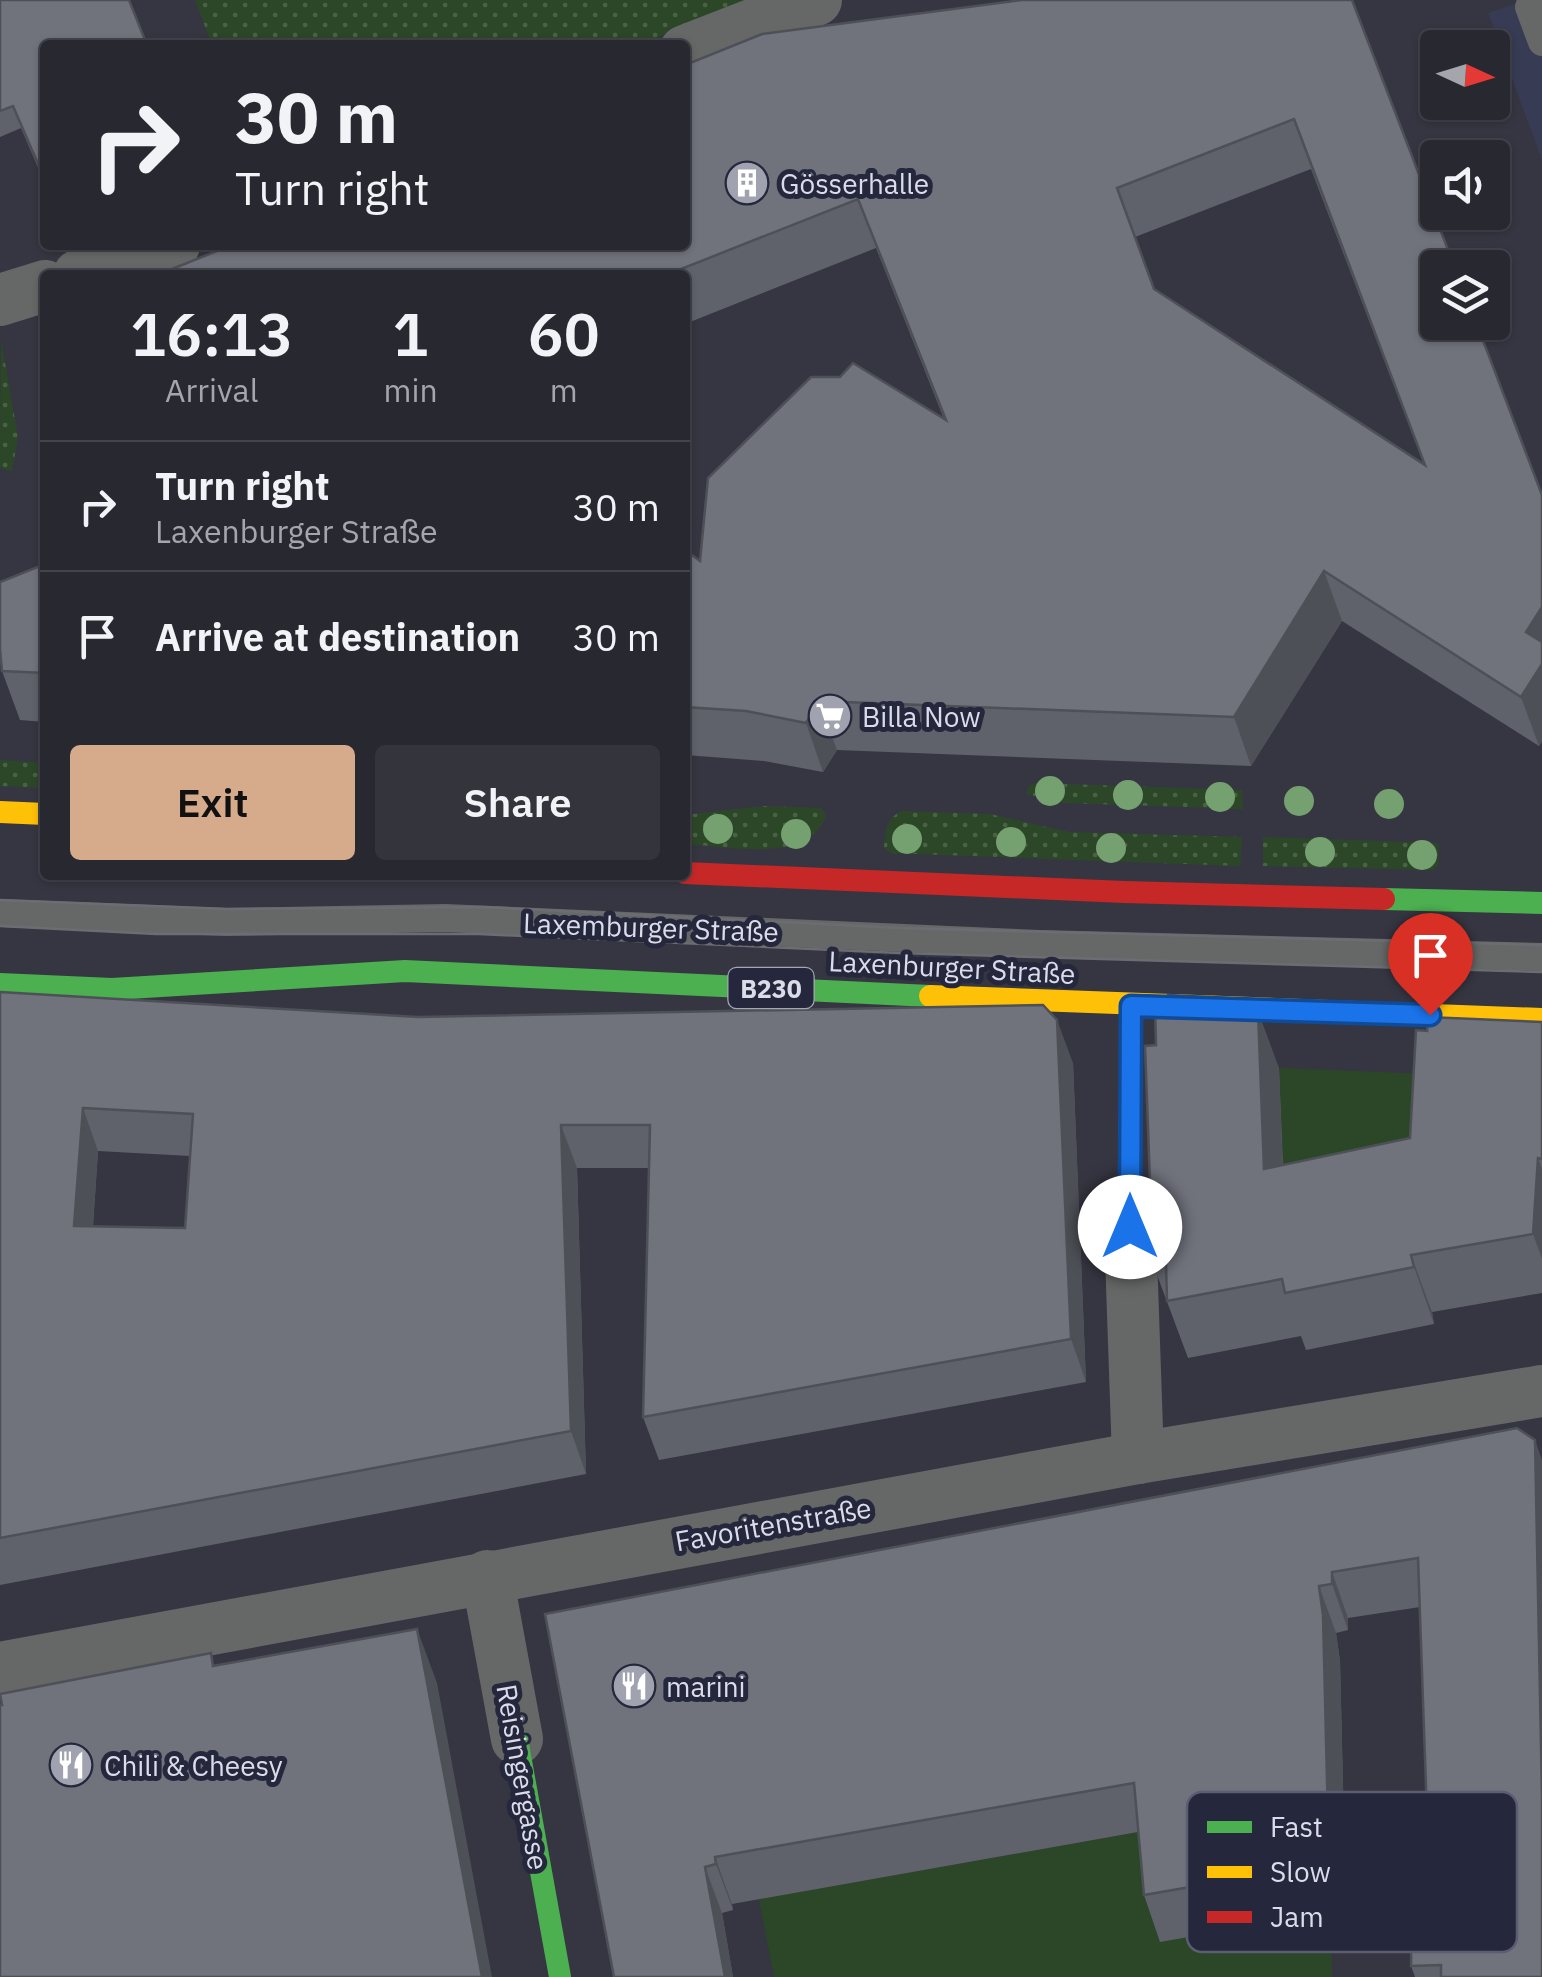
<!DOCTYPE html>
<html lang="en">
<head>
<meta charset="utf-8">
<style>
	body { margin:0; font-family:"IBM Plex Sans",sans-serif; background:#34343d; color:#f1f3f6; height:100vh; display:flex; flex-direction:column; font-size:38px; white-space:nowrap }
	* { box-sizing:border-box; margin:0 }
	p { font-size:32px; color:#a5a6ab }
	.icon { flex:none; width:55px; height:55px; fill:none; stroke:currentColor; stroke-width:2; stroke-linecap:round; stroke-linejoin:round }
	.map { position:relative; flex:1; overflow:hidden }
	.drawer { position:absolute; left:40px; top:270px; width:650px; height:610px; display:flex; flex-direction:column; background:#282831; border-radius:10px; box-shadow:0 2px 8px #0004,0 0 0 2px #44444d }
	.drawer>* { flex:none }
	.guide { position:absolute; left:40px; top:40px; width:650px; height:210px; border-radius:10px; box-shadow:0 2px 8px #0004,0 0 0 2px #44444d; background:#282831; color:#f1f3f6; overflow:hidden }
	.needle { width:65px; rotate:94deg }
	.fabs { position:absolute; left:1420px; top:30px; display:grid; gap:20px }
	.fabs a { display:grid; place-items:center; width:90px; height:90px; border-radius:10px; background:#282831; box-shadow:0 2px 8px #0004,0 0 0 2px #44444d; font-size:50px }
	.pin { position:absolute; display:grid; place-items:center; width:85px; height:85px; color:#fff; margin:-102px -42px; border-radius:50% 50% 50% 0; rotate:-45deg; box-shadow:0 0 10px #0007 }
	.pin .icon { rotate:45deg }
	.me { position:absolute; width:110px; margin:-55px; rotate:0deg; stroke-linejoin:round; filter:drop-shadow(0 0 8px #0008) }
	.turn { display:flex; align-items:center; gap:35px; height:210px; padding:0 30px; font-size:45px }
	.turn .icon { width:130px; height:130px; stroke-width:2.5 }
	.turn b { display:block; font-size:70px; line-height:85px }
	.eta { display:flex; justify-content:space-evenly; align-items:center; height:170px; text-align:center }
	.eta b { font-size:60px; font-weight:600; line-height:70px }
	.primary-button { display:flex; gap:20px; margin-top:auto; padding:20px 30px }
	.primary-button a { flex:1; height:115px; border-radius:10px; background:#d6ab8b; color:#111; font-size:40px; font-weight:600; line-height:115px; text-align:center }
	.primary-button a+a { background:#34343d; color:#f1f3f6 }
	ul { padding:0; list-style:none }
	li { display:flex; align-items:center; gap:30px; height:130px; padding:0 30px; border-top:2px solid #44444d }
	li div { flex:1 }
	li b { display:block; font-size:38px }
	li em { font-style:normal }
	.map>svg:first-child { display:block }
	.built { fill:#383b54 }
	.grass { fill:url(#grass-dots) }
	.garden { fill:#2c4727 }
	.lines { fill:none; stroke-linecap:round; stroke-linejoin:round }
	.lane { stroke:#666867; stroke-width:28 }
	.street { stroke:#666867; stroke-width:52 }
	.fast { stroke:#4caf50; stroke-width:22 }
	.slow { stroke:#ffc107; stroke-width:22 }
	.jam { stroke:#c62828; stroke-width:22 }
	.tram { stroke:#6c6d72; stroke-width:2.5 }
	.tree { fill:#75a170 }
	.wall { fill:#60626b; fill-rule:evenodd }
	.shaded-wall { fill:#4e5057 }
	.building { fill:#70727c; stroke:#4e5057; stroke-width:2.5; fill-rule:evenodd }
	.route-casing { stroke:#114b97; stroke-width:25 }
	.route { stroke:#1a73e8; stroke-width:18 }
	.labels { text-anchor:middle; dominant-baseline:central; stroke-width:10; stroke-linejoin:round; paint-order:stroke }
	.shield { fill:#25283c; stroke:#a4a6b6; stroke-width:2.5 }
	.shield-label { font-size:25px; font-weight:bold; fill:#dadcea }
	.poi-label { font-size:28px; fill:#dadcea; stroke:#25283c; text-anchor:start }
	.street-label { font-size:28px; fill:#dadcea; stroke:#25283c }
	.key { fill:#25283c; stroke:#5b5e70; stroke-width:2.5 }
	.key-label { font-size:28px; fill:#dadcea }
</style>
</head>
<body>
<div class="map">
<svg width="1542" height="1977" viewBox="0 0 1542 1977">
	<defs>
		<pattern id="grass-dots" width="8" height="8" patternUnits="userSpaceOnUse" patternTransform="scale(2.5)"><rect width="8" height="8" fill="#2c4727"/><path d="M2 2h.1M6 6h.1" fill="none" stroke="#4a6146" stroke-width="1.8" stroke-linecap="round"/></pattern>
	</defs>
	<rect width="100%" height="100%" fill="#353641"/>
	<!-- built -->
	<path class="built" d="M1527 0H1542V160L1488 13Z"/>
	<!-- grass -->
	<g class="grass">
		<path d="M195 0H754L638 45H212Z"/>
		<path d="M1 340 18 437 12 471 0 468Z"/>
		<path d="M0 760 45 763V788L0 786Z"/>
		<path d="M1036 783 1242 790 1243 809 1065 803 1026 794 1029 786Z"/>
		<path d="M765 806 821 808 826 816C807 865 727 846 685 844V815Z"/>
		<path d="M901 811 990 814 1069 832 1242 837 1240 866 890 853 884 847C886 831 886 819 901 811Z"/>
		<path d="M1263 837 1439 843 1438 866 1431 870 1263 866Z"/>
	</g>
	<!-- garden -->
	<g class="garden">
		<path d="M1279 1068 1428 1074 1432 1183 1286 1237Z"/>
		<path d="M1151 1830 1331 1912 1332 1977H774L759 1899Z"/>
	</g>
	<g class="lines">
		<!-- lane -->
		<g class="lane">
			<path d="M1542 2 1529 7 1542 42"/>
			<path d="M0 913 226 922 445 918 1040 944 1542 957"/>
		</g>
		<!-- street -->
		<g class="street">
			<path d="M685 51 816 0"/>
			<path d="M79 275 174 245"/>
			<path d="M0 300 45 286"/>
			<path d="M1130 1227 1138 1458"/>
			<path d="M487 1576 517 1739"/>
			<path d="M0 1668 1138 1458 1542 1391"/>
		</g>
		<!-- fast -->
		<g class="fast">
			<path d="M1384 899 1542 903"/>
			<path d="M0 984 112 989 405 971 930 996"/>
			<path d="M517 1739 560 1977"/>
		</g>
		<!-- slow -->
		<g class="slow">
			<path d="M0 812 45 814"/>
			<path d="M930 996 1542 1019"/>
			<path d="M1130 1227 1131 1006"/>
		</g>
		<!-- jam -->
		<path class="jam" d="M685 873 1124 892 1384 899"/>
		<!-- tram -->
		<g class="tram">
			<path d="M0 900 228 909 484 907 900 928 1542 945"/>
			<path d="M0 926 156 934H479L900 953 1542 972"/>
		</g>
	</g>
	<!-- trees -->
	<g class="tree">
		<circle cx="1050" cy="791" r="15"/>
		<circle cx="1128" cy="795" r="15"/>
		<circle cx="1220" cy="797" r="15"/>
		<circle cx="1299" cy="801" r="15"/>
		<circle cx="1389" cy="804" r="15"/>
		<circle cx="718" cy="829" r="15"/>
		<circle cx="796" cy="834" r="15"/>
		<circle cx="907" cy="839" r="15"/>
		<circle cx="1011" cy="842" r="15"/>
		<circle cx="1111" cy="848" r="15"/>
		<circle cx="1320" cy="852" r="15"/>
		<circle cx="1422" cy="855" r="15"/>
	</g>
	<!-- wall -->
	<g class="wall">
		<path d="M0 0 45 45V184L21 128 0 137Z"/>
		<path d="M1352 0 1542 495V741L1539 746 1342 621 1251 766 837 750 823 772 764 761 685 755V550L700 561 944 419 876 248 685 324V275H157ZM1311 169 1424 464 1154 289 1135 237Z"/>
		<path d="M45 564V722L20 720 2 671Z"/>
		<path d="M0 992 1073 1063 1086 1382 659 1460 643 1417 649 1168H577L586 1474 0 1585ZM98 1151 190 1156 185 1228 93 1226Z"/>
		<path d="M1167 1008 1250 1011 1279 1068 1283 1165 1410 1138 1427 1031 1542 1022V1293L1432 1312 1434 1324 1306 1350 1301 1336 1188 1358 1153 1264 1156 1045Z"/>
		<path d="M1517 1428 1542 1977H1415L1411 1966 1429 1873 1420 1607 1348 1618V1630L1336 1633 1340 1661 1346 1909 1160 1942 1144 1895 1138 1832 732 1904 733 1910 722 1913 733 1977H614L545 1614Z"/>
	</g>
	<!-- shaded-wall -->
	<g class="shaded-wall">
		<path d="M1324 571 1342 621 1251 766 1234 717Z"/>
		<path d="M1542 607V741L1539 746 1521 697 1526 632Z"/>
		<path d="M819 701 837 750 823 772 806 723Z"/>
		<path d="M1246 999 1259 1036 1258 1011 1279 1068 1285 1226 1264 1169Z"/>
		<path d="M1057 1020 1073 1063 1086 1382 1071 1339Z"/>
		<path d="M83 1108 98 1151 90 1269 74 1226Z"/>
		<path d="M561 1125 577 1168 586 1474 571 1431Z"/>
		<path d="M1538 1158 1542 1169V1259L1533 1234Z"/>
		<path d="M1411 1255 1432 1312 1434 1324 1414 1267Z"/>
		<path d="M1535 1440 1542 1460V1797Z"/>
		<path d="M1332 1572 1348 1618V1630L1332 1584Z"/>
		<path d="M1319 1586 1336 1633 1340 1661 1346 1909 1329 1863Z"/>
		<path d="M417 1629 437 1683 492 1977H482Z"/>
		<path d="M715 1857 732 1904 733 1910 716 1864Z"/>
		<path d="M705 1867 722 1913 733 1977H725Z"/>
	</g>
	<!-- building -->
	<g class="building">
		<path d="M0 0H129L147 45H45V180L13 106 0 111Z"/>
		<path d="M1022 0H1352L1455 268H1438V322H1476L1542 495V607L1526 632 1542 642V664L1521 697 1324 571 1234 717 819 701 806 723 746 711 685 707V550L700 561 708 478 811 377H840L853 363 946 420 858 199 666 275H157L232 245H685V65L762 34ZM1294 119 1425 465 1154 289 1117 188Z"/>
		<path d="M45 564V673L2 671 0 649V582Z"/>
		<path d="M0 992 418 1017 1043 1005 1057 1020 1071 1339 643 1417 650 1125H561L571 1431 0 1538ZM83 1108 193 1114 185 1228 74 1226Z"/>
		<path d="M1168 995 1246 999V1010L1258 1011 1264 1169 1410 1138 1416 1030 1427 1031 1428 1017 1542 1022V1159L1538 1158 1533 1234 1411 1255 1414 1267 1285 1293 1282 1279 1167 1301 1166 1263 1153 1264 1145 1046 1156 1045 1155 1006 1167 1008Z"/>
		<path d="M1517 1428 1535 1440 1542 1797V1977H1441V1965L1411 1966 1412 1872 1429 1873 1418 1558 1332 1572V1584L1319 1586 1323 1615 1329 1863 1144 1895 1134 1783 715 1857 716 1864 705 1867 725 1977H614L545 1614Z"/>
		<path d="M417 1629 482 1977H0V1705H2L0 1694 211 1653 213 1666Z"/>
	</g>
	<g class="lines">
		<!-- route casing -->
		<g class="route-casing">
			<path id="route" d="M1130 1227 1131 1006 1430 1015"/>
		</g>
		<!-- route -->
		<use href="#route" class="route"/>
	</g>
	<!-- icons -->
	<defs>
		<g id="building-disc" transform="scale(2.25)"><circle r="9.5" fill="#a0a2af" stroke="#25283c"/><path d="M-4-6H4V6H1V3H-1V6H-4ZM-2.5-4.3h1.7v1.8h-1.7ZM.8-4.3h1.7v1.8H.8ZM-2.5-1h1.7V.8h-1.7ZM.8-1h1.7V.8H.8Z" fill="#fff"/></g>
		<g id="supermarket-disc" transform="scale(2.25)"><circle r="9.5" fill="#a0a2af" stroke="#25283c"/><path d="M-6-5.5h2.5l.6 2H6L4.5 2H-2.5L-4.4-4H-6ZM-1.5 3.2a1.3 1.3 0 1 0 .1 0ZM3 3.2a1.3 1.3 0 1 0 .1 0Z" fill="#fff"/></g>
		<g id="restaurant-disc" transform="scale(2.25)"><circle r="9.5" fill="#a0a2af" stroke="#25283c"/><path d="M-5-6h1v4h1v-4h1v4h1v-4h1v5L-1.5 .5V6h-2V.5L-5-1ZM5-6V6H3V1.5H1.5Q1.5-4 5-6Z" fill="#fff"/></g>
	</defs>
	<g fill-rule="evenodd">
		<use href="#building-disc" x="747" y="183"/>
		<use href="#supermarket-disc" x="830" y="716"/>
		<use href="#restaurant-disc" x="634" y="1686"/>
		<use href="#restaurant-disc" x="71" y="1765"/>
	</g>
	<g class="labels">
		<!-- shield labels -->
		<rect class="shield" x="728.5" y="968" width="85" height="40" rx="8"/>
		<g class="shield-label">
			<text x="771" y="988">B230</text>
		</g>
		<!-- poi labels -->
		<g class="poi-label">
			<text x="780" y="183">Gösserhalle</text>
			<text x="862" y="716">Billa Now</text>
			<text x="666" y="1686">marini</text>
			<text x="104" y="1765">Chili &amp; Cheesy</text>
		</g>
		<!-- street labels -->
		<g class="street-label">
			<text transform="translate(651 927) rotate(2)">Laxemburger Straße</text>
			<text transform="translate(952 967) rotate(3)">Laxenburger Straße</text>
			<text transform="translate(773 1524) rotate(-10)">Favoritenstraße</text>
			<text transform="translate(523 1777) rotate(80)">Reisingergasse</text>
		</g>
	</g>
	<!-- legend -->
	<rect x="1187" y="1792" width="330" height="160" rx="15" class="key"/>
	<rect x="1207" y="1821" width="45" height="12" fill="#4caf50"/>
	<rect x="1207" y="1866" width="45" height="12" fill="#ffc107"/>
	<rect x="1207" y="1911" width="45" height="12" fill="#c62828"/>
	<g class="key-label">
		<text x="1270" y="1837">Fast</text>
		<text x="1270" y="1882">Slow</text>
		<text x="1270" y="1927">Jam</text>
	</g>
</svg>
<div class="fabs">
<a><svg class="needle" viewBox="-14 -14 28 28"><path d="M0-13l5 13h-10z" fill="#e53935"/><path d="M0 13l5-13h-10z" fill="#a5a6ab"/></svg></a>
<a><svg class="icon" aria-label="sound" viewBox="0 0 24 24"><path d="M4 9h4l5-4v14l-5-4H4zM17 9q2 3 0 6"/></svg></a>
<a><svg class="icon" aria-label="layers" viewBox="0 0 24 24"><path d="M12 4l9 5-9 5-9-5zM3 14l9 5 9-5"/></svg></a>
</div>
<div class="pin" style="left:1430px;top:1015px;background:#d93025"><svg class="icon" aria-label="arrive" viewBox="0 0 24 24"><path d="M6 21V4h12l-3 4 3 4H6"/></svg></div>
<svg class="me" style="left:1130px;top:1227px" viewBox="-20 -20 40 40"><circle r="19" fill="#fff"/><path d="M0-13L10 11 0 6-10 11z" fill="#1a73e8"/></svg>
<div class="guide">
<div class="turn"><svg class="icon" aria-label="right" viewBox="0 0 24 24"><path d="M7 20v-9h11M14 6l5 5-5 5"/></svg><div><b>30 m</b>Turn right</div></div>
</div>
<section class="drawer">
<div class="eta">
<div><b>16:13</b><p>Arrival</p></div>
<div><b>1</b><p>min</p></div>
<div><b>60</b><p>m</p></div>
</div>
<ul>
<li><svg class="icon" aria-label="right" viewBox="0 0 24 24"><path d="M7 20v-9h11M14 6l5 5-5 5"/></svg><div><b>Turn right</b><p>Laxenburger Straße</p></div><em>30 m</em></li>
<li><svg class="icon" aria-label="arrive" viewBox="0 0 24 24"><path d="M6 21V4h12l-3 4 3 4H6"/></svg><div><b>Arrive at destination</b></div><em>30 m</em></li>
</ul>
<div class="primary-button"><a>Exit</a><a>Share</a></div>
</section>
</div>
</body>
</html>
